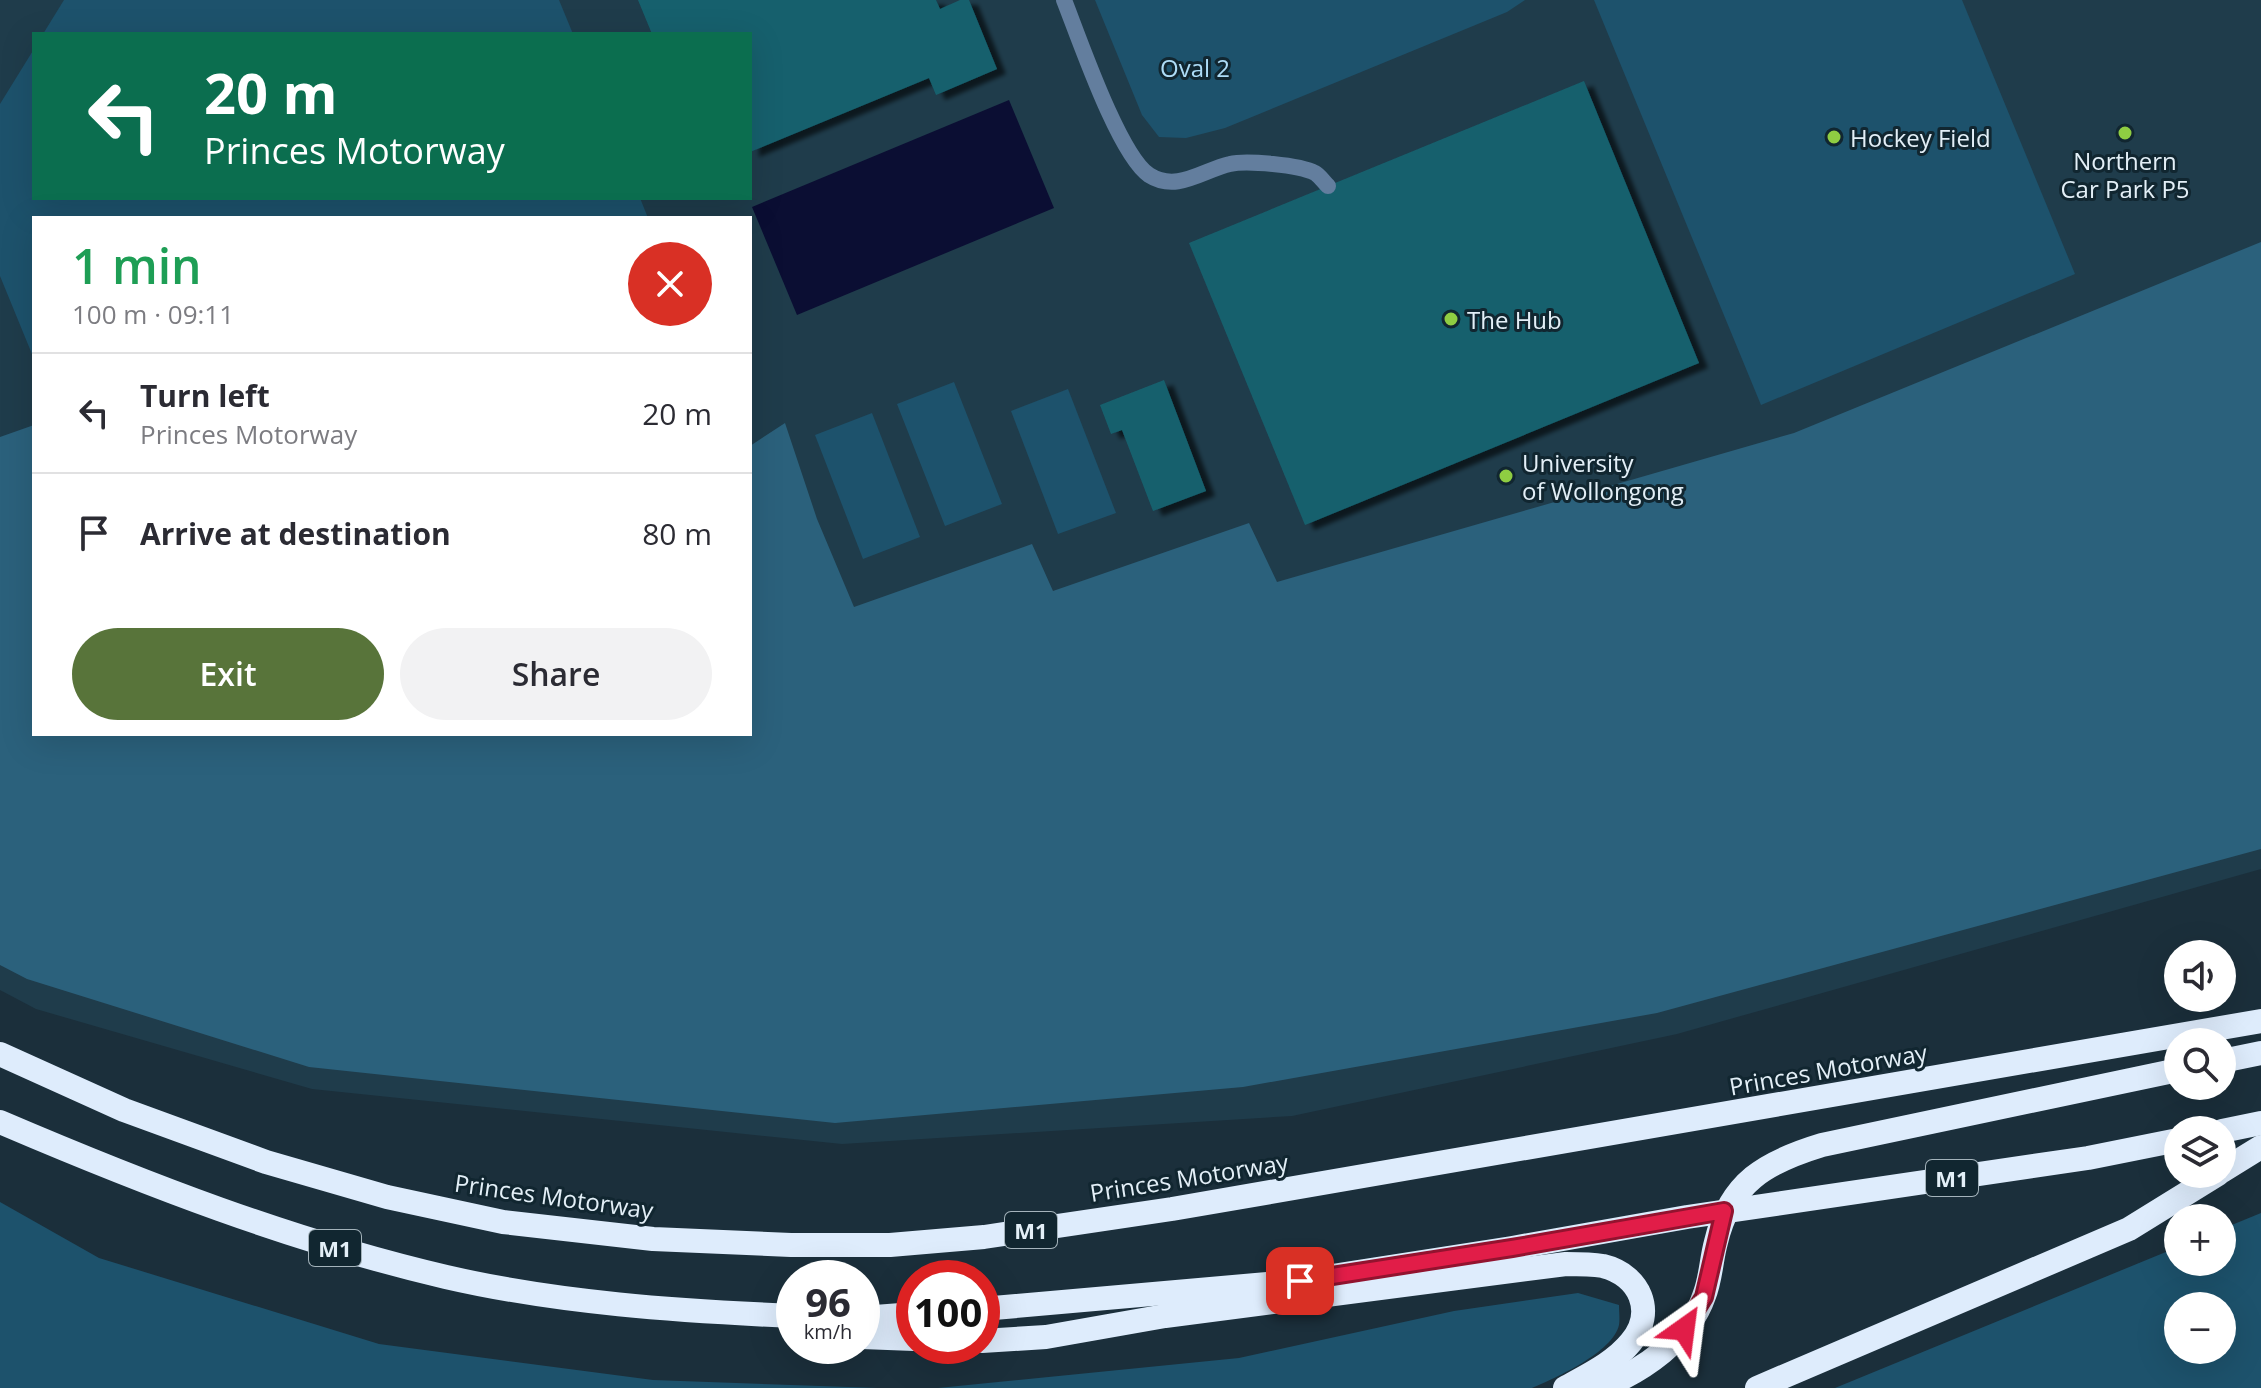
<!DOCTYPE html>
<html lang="en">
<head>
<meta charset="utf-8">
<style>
	body { margin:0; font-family:"Open Sans",sans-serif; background:#f2f2f3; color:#2b2b33; height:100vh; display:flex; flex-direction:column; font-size:30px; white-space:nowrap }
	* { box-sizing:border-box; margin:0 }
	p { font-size:26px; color:#7c7c81 }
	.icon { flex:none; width:44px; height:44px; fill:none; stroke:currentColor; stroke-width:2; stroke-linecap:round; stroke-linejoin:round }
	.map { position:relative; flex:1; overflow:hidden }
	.panel { position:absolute; left:32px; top:216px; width:720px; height:520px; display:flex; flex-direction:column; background:#fff; border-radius:0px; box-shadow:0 8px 32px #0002 }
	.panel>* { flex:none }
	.banner { position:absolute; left:32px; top:32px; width:720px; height:168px; border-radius:0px; box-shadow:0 8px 32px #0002; background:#0b6e4f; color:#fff; overflow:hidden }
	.tools { position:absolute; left:2164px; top:940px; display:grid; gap:16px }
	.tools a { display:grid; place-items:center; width:72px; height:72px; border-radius:50%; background:#fff; box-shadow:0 8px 32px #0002; font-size:40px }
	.speed { position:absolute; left:776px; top:1260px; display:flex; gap:16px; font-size:40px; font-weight:700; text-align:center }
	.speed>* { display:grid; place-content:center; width:104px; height:104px; border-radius:50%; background:#fff; box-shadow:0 8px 32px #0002; line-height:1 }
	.speed small { font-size:20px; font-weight:400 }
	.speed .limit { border:12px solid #d22; background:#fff; color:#111 }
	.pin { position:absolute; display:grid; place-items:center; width:68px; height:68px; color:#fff; margin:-34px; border-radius:16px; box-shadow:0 4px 12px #0006 }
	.me { position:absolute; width:88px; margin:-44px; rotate:31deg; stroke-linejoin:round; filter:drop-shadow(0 0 6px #0008) }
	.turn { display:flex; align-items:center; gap:28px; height:168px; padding:0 40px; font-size:36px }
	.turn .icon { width:104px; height:104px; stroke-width:2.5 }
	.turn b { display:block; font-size:56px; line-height:68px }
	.round { display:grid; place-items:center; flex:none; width:84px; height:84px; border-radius:42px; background:#f2f2f3 }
	.headline { display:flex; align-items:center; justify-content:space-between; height:136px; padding:0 40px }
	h1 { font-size:48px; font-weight:600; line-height:60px; color:#1e9e55 }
	.primary-button { display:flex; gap:16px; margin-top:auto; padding:16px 40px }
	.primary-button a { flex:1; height:92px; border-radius:48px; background:#58743a; color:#fff; font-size:32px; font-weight:600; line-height:92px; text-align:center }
	.primary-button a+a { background:#f2f2f3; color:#2b2b33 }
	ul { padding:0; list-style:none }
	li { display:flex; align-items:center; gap:24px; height:120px; padding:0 40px; border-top:2px solid #e1e1e2 }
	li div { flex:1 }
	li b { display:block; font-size:30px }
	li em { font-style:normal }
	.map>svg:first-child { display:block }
	.built { fill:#1f3c4b; fill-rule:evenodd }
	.green { fill:#1d526c; fill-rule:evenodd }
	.forest { fill:#2b617c }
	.water { fill:#0b0e33 }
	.building { fill:#16606d; filter:url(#shadow) }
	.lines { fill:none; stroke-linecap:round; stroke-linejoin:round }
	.lane { stroke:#637e9e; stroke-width:16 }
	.highway { stroke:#deecfc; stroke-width:24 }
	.route-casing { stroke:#92132f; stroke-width:20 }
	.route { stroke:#e11d48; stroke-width:14 }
	.poi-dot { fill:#8fcd42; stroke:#112630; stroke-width:3 }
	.labels { text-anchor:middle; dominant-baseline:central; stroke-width:6; stroke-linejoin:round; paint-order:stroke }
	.shield { fill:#112630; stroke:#a4b3bb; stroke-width:2 }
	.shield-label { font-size:22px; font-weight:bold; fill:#e3eff7 }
	.park-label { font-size:24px; fill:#addcf7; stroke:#112630 }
	.poi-label { font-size:24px; fill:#e3eff7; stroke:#112630; text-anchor:start }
	.street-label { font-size:24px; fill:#e3eff7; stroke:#112630 }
</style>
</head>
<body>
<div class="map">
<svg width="2261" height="1388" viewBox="0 0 2261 1388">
	<defs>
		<filter id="shadow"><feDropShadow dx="9" dy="5" stdDeviation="2" flood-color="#0009"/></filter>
	</defs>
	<rect width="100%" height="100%" fill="#1b2f3b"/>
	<!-- built -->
	<path class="built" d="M0 0H2261V869L1677 1034 1292 1116 842 1144 312 1089 36 1009 0 990ZM34 34H750V198H34ZM34 218H750V734H34Z"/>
	<!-- green -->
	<g class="green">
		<path d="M64 0H559L573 34H43Z"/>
		<path d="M1095 0H1525L1507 12 1225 128 1186 138 1159 137 1142 115Z"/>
		<path d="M1594 0H1962L2075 274 1761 405Z"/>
		<path d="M34 49V198H640L648 218H34V359L0 276V104Z"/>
		<path d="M954 382 1002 504 945 526 897 404Z"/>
		<path d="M1068 389 1116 513 1058 534 1011 411Z"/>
		<path d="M872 413 920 537 863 559 815 435Z"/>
		<path d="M0 1202 99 1258 379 1344 653 1380 878 1388H0Z"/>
		<path d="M2261 1213V1388H1835L2178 1247V1262H2222V1229ZM2222 1306V1350H2178V1306Z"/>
		<path d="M1578 1293 1619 1305C1619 1311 1620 1319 1619 1325 1613 1352 1556 1378 1532 1388H938L1239 1358 1454 1311Z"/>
	</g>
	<!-- forest -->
	<path class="forest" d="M2261 242V849L1657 1013 1243 1087 835 1123 309 1067 27 979 0 965V437L34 425V734H750V446L785 423 817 519 854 607 1032 544 1053 591 1249 523 1277 582 1794 433Z"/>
	<!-- water -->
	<path class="water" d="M1009 100 1054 208 797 315 752 207Z"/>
	<!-- building -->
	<g class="building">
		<path d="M638 0H936L940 9 960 0H969L997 69 936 95 929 78 750 152V34H652Z"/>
		<path d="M1584 81 1699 363 1305 525 1189 243Z"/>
		<path d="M1164 380 1206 491 1153 511 1122 430 1111 434 1100 405Z"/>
	</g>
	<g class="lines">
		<!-- lane -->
		<path class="lane" d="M1064 0C1079 38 1119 155 1149 175 1177 193 1203 170 1230 164 1246 160 1300 165 1315 173 1319 175 1324 182 1328 186"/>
		<!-- highway -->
		<g class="highway">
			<path d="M0 1054 124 1110 266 1162 387 1197 503 1222 653 1239 791 1245H890L984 1237 1172 1209 2261 1021"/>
			<path d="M2222 1061 2261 1053"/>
			<path d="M0 1122C145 1184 292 1241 446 1277 559 1303 678 1311 794 1316"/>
			<path d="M2222 1131 2261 1123"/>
			<path d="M2222 1171 2261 1147"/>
			<path d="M982 1309 1300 1281 1512 1248 1687 1217 2088 1158 2178 1140"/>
			<path d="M862 1318 914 1314"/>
			<path d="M862 1337 914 1339"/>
			<path d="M982 1341 1046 1337 1165 1316 1566 1264C1578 1264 1591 1264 1603 1266 1640 1275 1656 1312 1631 1342 1614 1363 1588 1375 1565 1388"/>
			<path d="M1601 1388C1642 1371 1689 1340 1704 1296 1711 1279 1711 1260 1716 1242 1730 1182 1766 1162 1822 1145L2178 1070"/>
			<path d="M1757 1388 2129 1229 2218 1174"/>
		</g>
	</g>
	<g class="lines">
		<!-- route casing -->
		<g class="route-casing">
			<path id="route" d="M1300 1281 1512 1248 1724 1211 1704 1297 1684 1329"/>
		</g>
		<!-- route -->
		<use href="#route" class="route"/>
	</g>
	<!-- markers -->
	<g class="poi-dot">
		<circle cx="2125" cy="133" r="8"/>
		<circle cx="1834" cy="137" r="8"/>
		<circle cx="1451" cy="319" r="8"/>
		<circle cx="1506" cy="476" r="8"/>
	</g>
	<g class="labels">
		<!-- shield labels -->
		<g class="shield">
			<rect x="1926" y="1160" width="52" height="36" rx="6"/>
			<rect x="1005" y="1212" width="52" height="36" rx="6"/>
			<rect x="309" y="1230" width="52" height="36" rx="6"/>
		</g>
		<g class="shield-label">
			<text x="1952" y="1178">M1</text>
			<text x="1031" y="1230">M1</text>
			<text x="335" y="1248">M1</text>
		</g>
		<!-- park labels -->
		<g class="park-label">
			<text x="1195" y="67">Oval 2</text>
		</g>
		<!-- poi labels -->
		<g class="poi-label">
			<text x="1850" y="137">Hockey Field</text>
			<text x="2125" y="160" text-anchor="middle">Northern<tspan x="2125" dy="28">Car Park P5</tspan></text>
			<text x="1467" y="319">The Hub</text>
			<text x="1522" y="462">University<tspan x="1522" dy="28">of Wollongong</tspan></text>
		</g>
		<!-- street labels -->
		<g class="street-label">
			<text transform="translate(1828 1069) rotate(-10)">Princes Motorway</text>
			<text transform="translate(1189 1177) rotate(-9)">Princes Motorway</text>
			<text transform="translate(554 1196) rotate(8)">Princes Motorway</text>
		</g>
	</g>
</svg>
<div class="tools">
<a><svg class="icon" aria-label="sound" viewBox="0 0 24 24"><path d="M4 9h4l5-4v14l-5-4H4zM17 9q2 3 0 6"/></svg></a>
<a><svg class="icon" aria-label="search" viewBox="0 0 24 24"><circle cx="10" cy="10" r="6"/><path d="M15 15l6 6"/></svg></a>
<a><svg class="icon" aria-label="layers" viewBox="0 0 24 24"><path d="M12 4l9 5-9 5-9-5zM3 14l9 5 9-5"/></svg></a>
<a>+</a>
<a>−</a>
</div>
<div class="speed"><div>96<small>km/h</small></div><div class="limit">100</div></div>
<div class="pin" style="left:1300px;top:1281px;background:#d93025"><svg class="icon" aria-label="arrive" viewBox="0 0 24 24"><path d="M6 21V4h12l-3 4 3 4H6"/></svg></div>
<svg class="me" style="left:1684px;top:1329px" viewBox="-20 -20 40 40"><path d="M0-17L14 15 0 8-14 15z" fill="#e11d48" stroke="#fff" stroke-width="4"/></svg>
<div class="banner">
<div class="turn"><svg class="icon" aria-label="left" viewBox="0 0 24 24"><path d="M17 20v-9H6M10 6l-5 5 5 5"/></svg><div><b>20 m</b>Princes Motorway</div></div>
</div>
<section class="panel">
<div class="headline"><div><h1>1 min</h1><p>100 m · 09:11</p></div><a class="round" style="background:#d93025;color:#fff"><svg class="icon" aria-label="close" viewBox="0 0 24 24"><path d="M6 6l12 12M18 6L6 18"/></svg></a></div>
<ul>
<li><svg class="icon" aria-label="left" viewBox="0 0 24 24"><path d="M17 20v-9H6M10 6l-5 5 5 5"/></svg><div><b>Turn left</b><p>Princes Motorway</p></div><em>20 m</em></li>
<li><svg class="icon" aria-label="arrive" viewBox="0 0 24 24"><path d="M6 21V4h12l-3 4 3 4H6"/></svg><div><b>Arrive at destination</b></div><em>80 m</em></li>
</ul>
<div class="primary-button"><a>Exit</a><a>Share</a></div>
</section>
</div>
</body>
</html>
